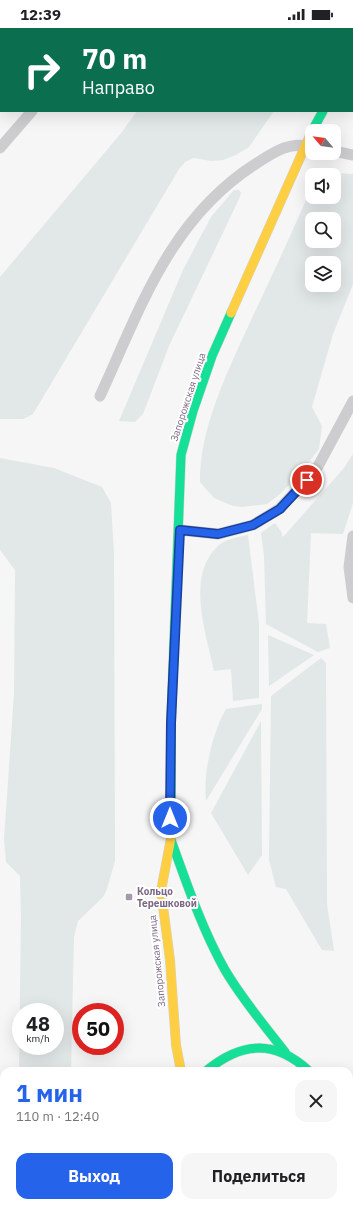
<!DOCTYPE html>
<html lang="ru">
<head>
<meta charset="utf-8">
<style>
	body { margin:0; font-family:"IBM Plex Sans",sans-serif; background:#f6f6f6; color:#202124; height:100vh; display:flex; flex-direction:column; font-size:15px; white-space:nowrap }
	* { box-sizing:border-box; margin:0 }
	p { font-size:13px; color:#757577 }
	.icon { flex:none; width:22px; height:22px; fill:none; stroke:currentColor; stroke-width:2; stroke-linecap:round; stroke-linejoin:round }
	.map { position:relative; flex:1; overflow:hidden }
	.drawer { position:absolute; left:0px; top:1039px; width:353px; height:140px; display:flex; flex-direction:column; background:#fff; border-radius:12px 12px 0 0; box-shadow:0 4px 16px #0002 }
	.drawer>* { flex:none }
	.hud { position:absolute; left:0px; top:0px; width:353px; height:84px; box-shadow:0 4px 16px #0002; background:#0b6e4f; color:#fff; overflow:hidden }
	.needle { width:26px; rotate:299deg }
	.tools { position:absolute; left:305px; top:96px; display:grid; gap:8px }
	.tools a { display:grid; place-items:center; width:36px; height:36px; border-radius:8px; background:#fff; box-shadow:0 4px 16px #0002; font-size:20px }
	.speed { position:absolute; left:12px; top:975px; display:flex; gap:8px; font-size:20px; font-weight:700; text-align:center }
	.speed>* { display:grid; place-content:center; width:52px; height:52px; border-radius:50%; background:#fff; box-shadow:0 4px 16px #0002; line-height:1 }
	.speed small { font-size:10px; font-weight:400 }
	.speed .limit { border:6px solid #d22; background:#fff; color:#111 }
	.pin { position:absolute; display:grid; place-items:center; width:34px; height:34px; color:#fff; margin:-17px; border:2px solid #fff; border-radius:50%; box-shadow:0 1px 4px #0007 }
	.me { position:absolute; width:44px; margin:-22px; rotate:0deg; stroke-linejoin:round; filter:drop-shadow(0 0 3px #0008) }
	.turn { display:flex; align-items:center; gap:14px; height:84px; padding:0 16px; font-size:18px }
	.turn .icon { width:52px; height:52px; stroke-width:2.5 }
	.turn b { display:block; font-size:28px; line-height:34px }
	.round { display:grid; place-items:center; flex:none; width:42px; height:42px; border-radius:12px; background:#f6f6f6 }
	.summary { display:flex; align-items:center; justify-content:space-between; height:68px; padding:0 16px }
	h1 { font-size:24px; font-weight:700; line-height:30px; color:#2563eb }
	.cta { display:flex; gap:8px; margin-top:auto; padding:8px 16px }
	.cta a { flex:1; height:46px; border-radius:12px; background:#2563eb; color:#fff; font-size:16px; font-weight:700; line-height:46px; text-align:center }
	.cta a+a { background:#f6f6f6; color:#202124 }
	.status { display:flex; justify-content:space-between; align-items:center; height:28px; padding:0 20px; background:#fff; direction:ltr }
	.status svg { height:11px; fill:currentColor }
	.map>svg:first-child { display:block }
	.green { fill:#e2e8e7; fill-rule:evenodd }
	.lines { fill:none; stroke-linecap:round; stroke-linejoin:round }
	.fast-casing { stroke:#d4d3d4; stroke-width:10 }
	.slow-casing { stroke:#d4d3d4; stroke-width:10 }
	.jam-casing { stroke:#d4d3d4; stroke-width:10 }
	.lane { stroke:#cdccce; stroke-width:11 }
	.street { stroke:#cdccce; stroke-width:22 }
	.fast { stroke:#16e098; stroke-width:9 }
	.slow { stroke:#ffcf43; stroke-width:9 }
	.jam { stroke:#f24e42; stroke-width:9 }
	.route-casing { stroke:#184099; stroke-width:10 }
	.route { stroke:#2563eb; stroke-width:7 }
	.poi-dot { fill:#a699ac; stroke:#fff; stroke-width:1.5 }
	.labels { text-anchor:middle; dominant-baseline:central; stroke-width:4; stroke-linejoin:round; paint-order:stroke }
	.street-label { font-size:10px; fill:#7c6784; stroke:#fff }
	.poi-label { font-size:10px; font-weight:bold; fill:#7c6784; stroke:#fff; text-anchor:start }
</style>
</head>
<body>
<div class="status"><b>12:39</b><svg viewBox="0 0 49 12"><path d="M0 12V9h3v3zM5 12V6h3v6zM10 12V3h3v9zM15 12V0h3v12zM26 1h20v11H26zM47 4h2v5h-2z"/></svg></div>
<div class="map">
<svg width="353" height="1179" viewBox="0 0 353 1179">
	<rect width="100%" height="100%" fill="#f5f6f5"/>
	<!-- green -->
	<g class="green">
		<path d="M137 83H274L249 119 236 127 223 132 211 133 194 130 185 134 179 141 33 386 23 391H0V249L122 104Z"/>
		<path d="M335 145 353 146V256L333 306 312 379 322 398 319 421 298 448 279 467 267 476 242 479 233 478 214 470 200 454C199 400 229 341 251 292 270 252 289 211 307 170L312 164V169H334V147H331ZM312 191H334V213H312ZM312 235H334V257H312Z"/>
		<path d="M234 162H239L241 165 239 171 169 318 143 386 135 394 119 393 183 242 211 189Z"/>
		<path d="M353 426V475L343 506 311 505 307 595 326 596 330 620 318 624 266 596 264 528 261 505 275 495 282 505V509L285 507 344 440Z"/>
		<path d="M0 430 54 440 102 459 111 475 114 526 115 833 107 861 103 869 78 893 74 909 71 1043H19L21 888 20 848 6 834 4 811 14 666 15 542 0 522ZM21 984H55V1018H21Z"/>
		<path d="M248 507 259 595V670L233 673 231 641 214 643C206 605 185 547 219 517 226 511 238 509 248 507Z"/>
		<path d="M268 607 314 627 269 658Z"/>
		<path d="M321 630 326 635 327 876 334 923 322 922 286 861 276 859 269 832 271 668Z"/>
		<path d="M262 676V681L206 773C203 746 212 705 226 681Z"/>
		<path d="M261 693 262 827 248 847 211 785Z"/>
		<path d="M0 1175H66L65 1179H0Z"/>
	</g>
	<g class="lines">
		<!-- fast casing -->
		<g class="fast-casing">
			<g id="fast">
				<path d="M352 27 353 25"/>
				<path d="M312 103 323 83"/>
				<path d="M171 797V695L181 427 193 383 212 328 231 285"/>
				<path d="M171 812C187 856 202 901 225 942 242 971 264 997 285 1024"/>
				<path d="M206 1043C241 1014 274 1011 309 1043"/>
				<path d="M349 1054 353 1055"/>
				<path d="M172 1179 173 1175"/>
				<path d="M254 1179 258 1175"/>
			</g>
		</g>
		<!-- slow casing -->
		<g class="slow-casing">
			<g id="slow">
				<path d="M231 285 312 103"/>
				<path d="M171 797V810L161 863 170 932 176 1017 181 1043"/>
			</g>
		</g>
		<!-- jam casing -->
		<g class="jam-casing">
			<path id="jam" d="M349 1116H353"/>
		</g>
		<!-- lane -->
		<g class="lane">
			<path d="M82 1V0"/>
			<path d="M0 120 32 83"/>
			<path d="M334 123 353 127"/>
			<path d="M100 368C141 279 170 190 257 135 273 125 288 114 307 118"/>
			<path d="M180 502 218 506 253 497 279 481 316 442 353 373"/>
			<path d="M353 508 349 539 353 570"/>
		</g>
		<!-- street -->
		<path class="street" d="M289 1179 290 1175"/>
		<!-- fast -->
		<use href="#fast" class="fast"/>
		<!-- slow -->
		<use href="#slow" class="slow"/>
		<!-- jam -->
		<use href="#jam" class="jam"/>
	</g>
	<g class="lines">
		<!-- route casing -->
		<g class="route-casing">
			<path id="route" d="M170 790 171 695 180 502 218 506 253 497 280 481 307 452"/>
		</g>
		<!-- route -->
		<use href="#route" class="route"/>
	</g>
	<!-- markers -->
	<rect class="poi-dot" x="125" y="865" width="8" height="8" rx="2"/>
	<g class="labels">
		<!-- street labels -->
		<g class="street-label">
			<text transform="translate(188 369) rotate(-72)">Запорожская улица</text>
			<text transform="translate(157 933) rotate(-96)">Запорожская улица</text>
		</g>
		<!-- poi labels -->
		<g class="poi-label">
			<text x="137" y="863">Кольцо<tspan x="137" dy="12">Терешковой</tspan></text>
		</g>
	</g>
</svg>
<div class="tools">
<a><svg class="needle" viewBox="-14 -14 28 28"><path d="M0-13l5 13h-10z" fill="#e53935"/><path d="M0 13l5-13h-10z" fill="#757577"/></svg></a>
<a><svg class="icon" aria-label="sound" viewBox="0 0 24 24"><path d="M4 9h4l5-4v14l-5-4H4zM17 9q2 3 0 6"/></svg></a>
<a><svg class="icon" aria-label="search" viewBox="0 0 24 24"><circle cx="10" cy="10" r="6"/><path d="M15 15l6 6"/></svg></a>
<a><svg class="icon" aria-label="layers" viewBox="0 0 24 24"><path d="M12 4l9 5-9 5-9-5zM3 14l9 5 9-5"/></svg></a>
</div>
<div class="speed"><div>48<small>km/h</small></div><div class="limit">50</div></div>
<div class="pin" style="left:307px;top:452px;background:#d93025"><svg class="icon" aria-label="arrive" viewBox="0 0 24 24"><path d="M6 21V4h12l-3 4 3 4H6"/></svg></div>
<svg class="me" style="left:170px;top:790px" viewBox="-20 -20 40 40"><circle r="17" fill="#2563eb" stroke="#fff" stroke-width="3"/><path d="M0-11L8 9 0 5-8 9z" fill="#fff"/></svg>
<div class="hud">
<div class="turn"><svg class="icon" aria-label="right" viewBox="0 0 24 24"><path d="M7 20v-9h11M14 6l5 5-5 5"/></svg><div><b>70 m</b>Направо</div></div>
</div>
<section class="drawer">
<div class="summary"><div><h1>1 мин</h1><p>110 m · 12:40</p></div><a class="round"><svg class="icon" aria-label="close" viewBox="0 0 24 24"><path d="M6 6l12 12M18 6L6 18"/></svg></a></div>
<div class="cta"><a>Выход</a><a>Поделиться</a></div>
</section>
</div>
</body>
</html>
